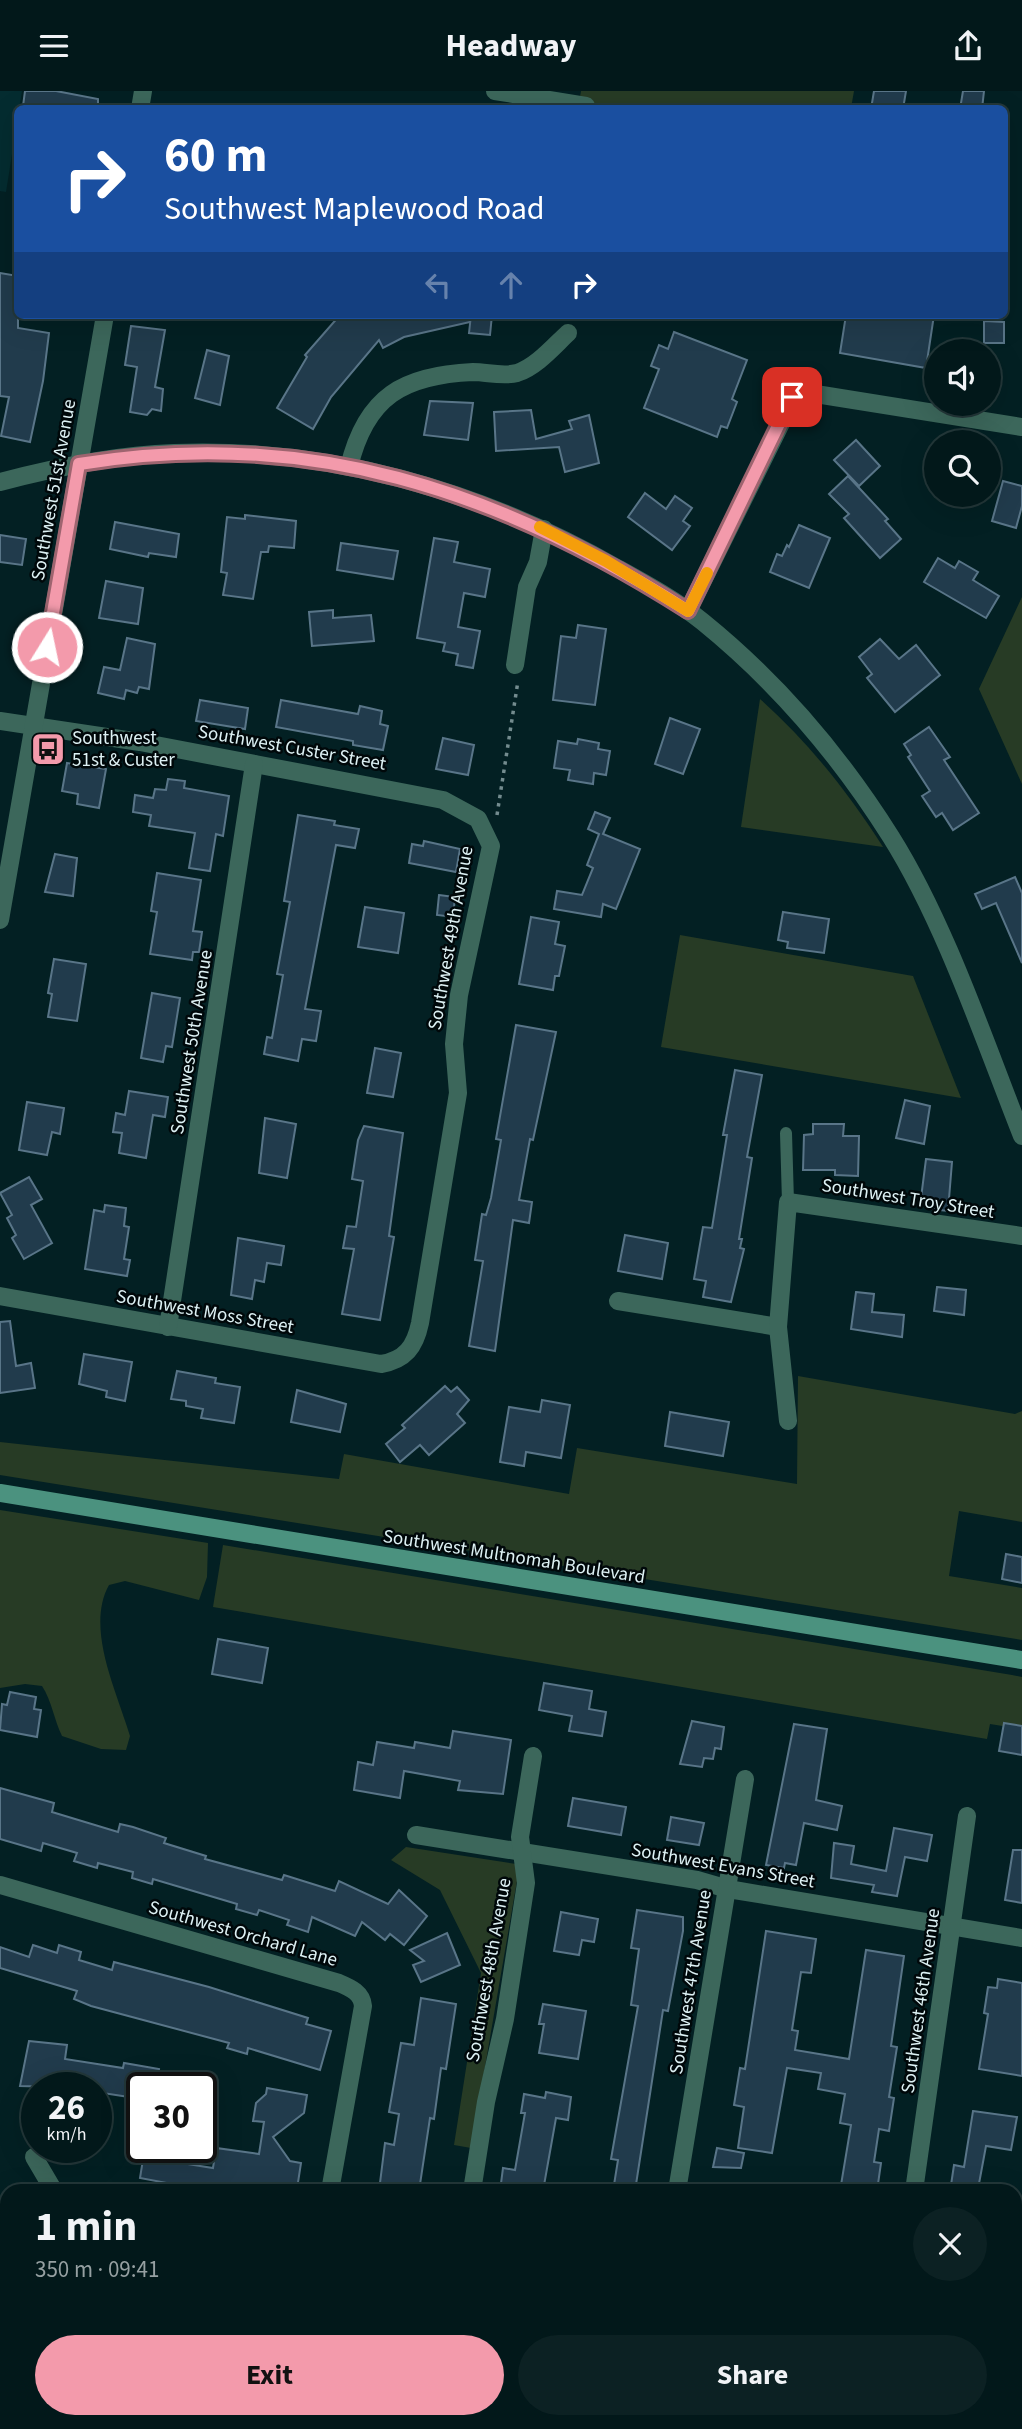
<!DOCTYPE html>
<html lang="en">
<head>
<meta charset="utf-8">
<style>
	body { margin:0; font-family:"Source Sans 3",sans-serif; background:#0c2123; color:#f1f3f6; height:100vh; display:flex; flex-direction:column; font-size:26px; white-space:nowrap }
	* { box-sizing:border-box; margin:0 }
	p { font-size:23px; color:#96a0a2 }
	.icon { flex:none; width:38px; height:38px; fill:none; stroke:currentColor; stroke-width:2; stroke-linecap:round; stroke-linejoin:round }
	.map { position:relative; flex:1; overflow:hidden }
	.drawer { position:absolute; left:0px; top:2093px; width:1022px; height:245px; display:flex; flex-direction:column; background:#02181a; border-radius:21px 21px 0 0; box-shadow:0 7px 28px #0002,0 0 0 2px #233739 }
	.drawer>* { flex:none }
	.guide { position:absolute; left:14px; top:14px; width:994px; height:214px; border-radius:10px; box-shadow:0 7px 28px #0002,0 0 0 2px #233739; background:#1a4fa0; color:#fff; overflow:hidden }
	.buttons { position:absolute; left:924px; top:248px; display:grid; gap:14px }
	.buttons a { display:grid; place-items:center; width:77px; height:77px; border-radius:50%; background:#02181a; box-shadow:0 7px 28px #0002,0 0 0 2px #233739; font-size:35px }
	.speed { position:absolute; left:21px; top:1981px; display:flex; gap:14px; font-size:35px; font-weight:700; text-align:center }
	.speed>* { display:grid; place-content:center; width:91px; height:91px; border-radius:50%; background:#02181a; box-shadow:0 7px 28px #0002,0 0 0 2px #233739; line-height:1 }
	.speed small { font-size:18px; font-weight:400 }
	.speed .limit { border:4px solid #111; border-radius:10px; background:#fff; color:#111 }
	.pin { position:absolute; display:grid; place-items:center; width:60px; height:60px; color:#fff; margin:-30px; border-radius:14px; box-shadow:0 4px 10px #0006 }
	.me { position:absolute; width:77px; margin:-38px; rotate:10deg; stroke-linejoin:round; filter:drop-shadow(0 0 5px #0008) }
	.turn { display:flex; align-items:center; gap:24px; height:147px; padding:0 35px; font-size:32px }
	.turn .icon { width:91px; height:91px; stroke-width:2.5 }
	.turn b { display:block; font-size:49px; line-height:60px }
	.lanes { display:flex; align-items:center; height:66px; padding:0 35px; background:#0003; justify-content:center; gap:35px; direction:ltr }
	.lanes .off { opacity:.35 }
	.round { display:grid; place-items:center; flex:none; width:74px; height:74px; border-radius:37px; background:#0c2123 }
	.headline { display:flex; align-items:center; justify-content:space-between; height:119px; padding:0 35px }
	h1 { font-size:42px; font-weight:700; line-height:52px }
	.action { display:flex; gap:14px; margin-top:auto; padding:14px 35px }
	.action a { flex:1; height:80px; border-radius:42px; background:#f39aab; color:#111; font-size:28px; font-weight:700; line-height:80px; text-align:center }
	.action a+a { background:#0c2123; color:#f1f3f6 }
	header { display:flex; justify-content:space-between; align-items:center; height:91px; padding:0 35px; background:#02181a; font-size:32px; font-weight:700 }
	.map>svg:first-child { display:block }
	.built { fill:#042c30 }
	.green { fill:#273b25 }
	.building { fill:#213b4c; stroke:#597588; stroke-width:2 }
	.lines { fill:none; stroke-linecap:round; stroke-linejoin:round }
	.path { stroke:#748c8f; stroke-width:3.5; stroke-dasharray:3.5 5; stroke-linecap:butt }
	.service { stroke:#3c675b; stroke-width:12 }
	.minor { stroke:#3c675b; stroke-width:18 }
	.tertiary { stroke:#3c675b; stroke-width:18 }
	.secondary { stroke:#4b927f; stroke-width:18 }
	.route-casing { stroke:#9e646f; stroke-width:18 }
	.route { stroke:#f39aab; stroke-width:12 }
	.slow { stroke:#f59e0b; stroke-width:12 }
	.labels { text-anchor:middle; dominant-baseline:central; stroke-width:5; stroke-linejoin:round; paint-order:stroke }
	.street-label { font-size:19px; fill:#ddf1f4; stroke:#00080a }
	.poi-label { font-size:19px; fill:#ddf1f4; stroke:#00080a; text-anchor:start }
</style>
</head>
<body>
<header><svg class="icon" aria-label="menu" viewBox="0 0 24 24"><path d="M4 6h16M4 12h16M4 18h16"/></svg>Headway<svg class="icon" aria-label="share" viewBox="0 0 24 24"><path d="M12 15V3M7 8l5-5 5 5M5 13v7h14v-7"/></svg></header>
<div class="map">
<svg width="1022" height="2338" viewBox="0 0 1022 2338">
	<rect width="100%" height="100%" fill="#032023"/>
	<!-- built -->
	<path class="built" d="M0 0H22L6 101 0 100Z"/>
	<!-- green -->
	<g class="green">
		<path d="M581 0H854L851 17 578 18Z"/>
		<path d="M1022 506V693L979 598Z"/>
		<path d="M760 608C809 652 848 701 883 756L741 736Z"/>
		<path d="M680 844 913 885 961 1007 661 956Z"/>
		<path d="M798 1285 1015 1323 1022 1320V1431L959 1420 949 1485 1022 1497V1549L0 1384V1351L339 1388 344 1363 569 1403 577 1357 797 1393Z"/>
		<path d="M0 1419 208 1452 207 1486 199 1509 125 1490 109 1494C85 1537 117 1601 130 1645L126 1659 101 1658 62 1645C54 1629 52 1610 42 1595L25 1593 0 1597Z"/>
		<path d="M223 1454 1012 1584 1022 1586V1638L990 1633 987 1648 213 1516Z"/>
		<path d="M406 1756 516 1773 518 1784 471 2057 454 2054 481 1882 440 1799 391 1769Z"/>
		<path d="M0 2229 7 2232V2331H39L38 2338H0Z"/>
		<path d="M246 2331H326L317 2338H250Z"/>
	</g>
	<!-- building -->
	<g class="building">
		<path d="M25 0H56L98 8V18L23 15Z"/>
		<path d="M874 0H906L903 18H871Z"/>
		<path d="M963 0H984L982 18H960Z"/>
		<path d="M0 182 18 185V237L49 242 43 290 30 351 1 345 9 306 0 305Z"/>
		<path d="M340 224H469L470 231 404 246 383 257 379 249 331 306 313 338 277 317 307 266 305 264Z"/>
		<path d="M471 224H492L490 244 469 242Z"/>
		<path d="M846 224H934L926 277 840 262Z"/>
		<path d="M984 230 1004 231V252H984Z"/>
		<path d="M131 235 165 239 155 296 163 298 161 320 152 318 147 324 130 321 137 276 125 274Z"/>
		<path d="M674 241 747 269 732 308 737 311 727 337 721 335 717 346 644 317 659 278 651 275 659 254 668 258Z"/>
		<path d="M207 259 229 265 220 314 195 307Z"/>
		<path d="M430 310 473 312 468 349 424 344Z"/>
		<path d="M531 319 536 348 572 338 569 330 589 324 599 372 565 381 559 356 496 360 494 321Z"/>
		<path d="M856 349 880 375 859 395 834 369Z"/>
		<path d="M848 385 888 428 885 430 901 448 880 467 844 427 849 423 829 403Z"/>
		<path d="M1003 390 1022 395V415L1016 437 992 430Z"/>
		<path d="M645 402 666 418 675 405 692 417 683 430 690 435 672 459 628 426Z"/>
		<path d="M245 424 296 430 294 457 269 455 268 461H261L253 508 223 504 227 482 221 481 227 426 245 428Z"/>
		<path d="M115 431 179 443 176 466 149 462 148 466 110 458Z"/>
		<path d="M799 434 830 447 809 497 770 481 777 463 782 465 787 454 789 456Z"/>
		<path d="M0 444 26 448 22 474 0 471Z"/>
		<path d="M434 447 458 451 454 471 490 478 485 506 464 502 458 536 480 540 473 577 456 574 458 563 443 560 445 552 417 547Z"/>
		<path d="M341 452 398 460 393 488 337 479Z"/>
		<path d="M938 467 955 477 959 470 978 481 973 489 999 505 986 527 924 491Z"/>
		<path d="M106 490 143 497 138 533 99 527Z"/>
		<path d="M333 519V527L371 524 374 550 312 555 309 521Z"/>
		<path d="M578 534 606 538 595 614 553 609 561 545 576 547Z"/>
		<path d="M127 547 155 553 149 598 139 596 137 602 126 599 124 608 98 602 104 576 120 579Z"/>
		<path d="M880 548 899 568 916 554 940 584 895 621 867 587 872 583 859 566Z"/>
		<path d="M200 609 248 617 245 638 196 630Z"/>
		<path d="M281 609 358 623 360 615 382 620 380 633 388 635 383 659 353 654V650L276 636Z"/>
		<path d="M670 627 700 638 683 683 655 673Z"/>
		<path d="M929 636 950 666 944 669 979 722 953 739 942 722 936 726 922 705 930 700 908 666 911 664 904 653Z"/>
		<path d="M443 647 474 654 468 684 436 678Z"/>
		<path d="M578 648 599 652 598 658 610 660 606 684 594 682 593 693 568 689 570 679 554 677 558 650 577 653Z"/>
		<path d="M67 672 106 678 99 717 77 713 78 703 62 700Z"/>
		<path d="M168 688 185 690 184 697 229 705 223 745 216 743 210 780 189 777 195 742 149 735 151 724 133 721 135 704 153 707 155 698 166 699Z"/>
		<path d="M595 721 610 727 603 743 640 758 616 818 603 813 601 826 554 818 557 800 582 804 593 777 587 774 599 743 588 738Z"/>
		<path d="M298 724 335 730 334 734 359 738 355 757 336 754 305 918 321 920 316 950 302 948 298 970 264 963 267 946 272 947 283 884 277 883 290 811 284 810Z"/>
		<path d="M424 750 460 758 456 781 409 772 412 753 423 755Z"/>
		<path d="M55 763 77 767 73 805 45 801Z"/>
		<path d="M157 782 201 789 193 840 202 841 199 861H193L192 869 150 863 157 821 151 820Z"/>
		<path d="M1015 786 1022 802V872L996 812 982 818 975 803Z"/>
		<path d="M439 804 455 806 453 826 437 824Z"/>
		<path d="M365 816 404 822 398 862 358 856Z"/>
		<path d="M783 821 829 828 824 862 787 857 788 851 778 849Z"/>
		<path d="M531 826 559 831 555 853 565 855 559 885H555L553 899 519 893Z"/>
		<path d="M54 868 86 873 77 930 48 926 52 903 48 902Z"/>
		<path d="M152 902 180 907 172 956 166 955 163 971 141 967Z"/>
		<path d="M516 934 556 941 533 1049 530 1048 519 1109 532 1111 529 1132 513 1129 495 1260 469 1255 483 1170 475 1169 482 1123 486 1124 491 1107 501 1049 496 1048Z"/>
		<path d="M375 957 401 962 393 1006 367 1002Z"/>
		<path d="M735 979 762 984 747 1066 752 1067 739 1148H742L740 1157 744 1158 731 1211 703 1206 706 1190 694 1188 703 1136 712 1137 727 1044H723Z"/>
		<path d="M129 1000 168 1006 165 1026 153 1024 146 1067 119 1062 122 1042 113 1041 116 1022 125 1024Z"/>
		<path d="M905 1009 930 1015 924 1053 896 1047Z"/>
		<path d="M27 1011 64 1017 60 1043 52 1041 47 1064 19 1059Z"/>
		<path d="M265 1027 296 1033 287 1087 259 1082Z"/>
		<path d="M813 1033H844L843 1045H859L858 1085 835 1084V1079H803L804 1044 813 1043Z"/>
		<path d="M364 1035 403 1042 389 1145 394 1146 380 1229 342 1223 354 1158 343 1157 347 1135 356 1136 363 1090 352 1088 358 1049Z"/>
		<path d="M926 1068 952 1071 948 1120 931 1118 932 1109 921 1107Z"/>
		<path d="M29 1086 42 1108 31 1114 52 1152 24 1168 12 1147 16 1144 7 1127 12 1124 0 1102Z"/>
		<path d="M105 1114 126 1117 124 1135 129 1136 124 1168 130 1169 127 1185 85 1178 94 1119 104 1121Z"/>
		<path d="M625 1144 668 1152 662 1188 618 1180Z"/>
		<path d="M238 1147 284 1155 281 1174 267 1172 264 1191 255 1189 252 1208 231 1204Z"/>
		<path d="M937 1196 966 1199 964 1224 934 1220Z"/>
		<path d="M856 1201 874 1203 872 1221 904 1224 902 1246 851 1238Z"/>
		<path d="M10 1230 16 1275 31 1272 35 1297 0 1302V1231Z"/>
		<path d="M84 1263 132 1271 125 1310 106 1306 107 1300 79 1293Z"/>
		<path d="M177 1280 216 1287 215 1292 240 1296 234 1332 201 1327 203 1318 186 1315V1310L171 1308Z"/>
		<path d="M445 1295 451 1301 457 1296 469 1309 457 1323 465 1332 429 1364 420 1354 400 1371 386 1353 405 1337 402 1334Z"/>
		<path d="M297 1299 346 1313 340 1341 291 1331Z"/>
		<path d="M542 1309 570 1314 561 1367 526 1361 524 1375 500 1371 509 1316 540 1321Z"/>
		<path d="M670 1321 729 1331 723 1365 665 1355Z"/>
		<path d="M1006 1463 1022 1466V1492L1002 1488Z"/>
		<path d="M218 1548 268 1557 262 1592 212 1583Z"/>
		<path d="M544 1592 592 1600 589 1618 606 1621 602 1645 569 1640 572 1625 539 1619Z"/>
		<path d="M10 1601 36 1606 34 1618 41 1619 37 1646 0 1639 2 1613 7 1614Z"/>
		<path d="M692 1630 724 1636 721 1658 715 1657 713 1668 704 1667 702 1676 680 1673Z"/>
		<path d="M1004 1632 1022 1635V1664L999 1660Z"/>
		<path d="M794 1633 827 1638 816 1709 842 1715 837 1739 804 1732 796 1774 785 1772 784 1777 766 1774Z"/>
		<path d="M453 1640 511 1649 503 1703 458 1699 460 1690 404 1680 400 1707 354 1699 358 1671 373 1674 377 1651 414 1657 415 1651 450 1657Z"/>
		<path d="M0 1697 54 1712 52 1721 118 1741 120 1733 133 1736 166 1747 164 1752 206 1765 205 1768 282 1789 284 1784 335 1800 339 1790 388 1813 399 1799 427 1825 404 1854 390 1843 385 1849 362 1831 355 1845 312 1826 308 1841 287 1834 289 1829 259 1819 257 1824 236 1818 237 1813 153 1788 152 1793 132 1787 133 1781 98 1772 97 1777 74 1770 77 1762 43 1752 41 1760 0 1748Z"/>
		<path d="M573 1707 626 1716 621 1744 568 1735Z"/>
		<path d="M671 1726 704 1732 699 1754 667 1749Z"/>
		<path d="M894 1737 932 1744 927 1770 905 1766 897 1805 872 1801 874 1794 831 1787 834 1752 854 1755 851 1773 886 1780Z"/>
		<path d="M1013 1759H1022V1812L1005 1809Z"/>
		<path d="M637 1819 683 1826V1840L668 1920 663 1919 635 2100H613L618 2069 611 2068 638 1915 631 1914 639 1858 631 1857Z"/>
		<path d="M561 1821 598 1828 594 1851 582 1849 579 1864 554 1860Z"/>
		<path d="M766 1840 816 1848 811 1882 801 1881 792 1939 798 1940 795 1959 849 1968 866 1859 904 1865 891 1955 897 1956 889 2006 894 2007 889 2040 879 2038 874 2071 881 2072 877 2100H840L851 2034 840 2032 845 2003 818 1998 821 1982 787 1977 772 2062 738 2057 744 2016 734 2014 740 1977 745 1978Z"/>
		<path d="M447 1842 460 1874 421 1891 413 1874 424 1870 410 1859Z"/>
		<path d="M33 1854 57 1862 59 1854 81 1861 79 1869 112 1879 114 1871 209 1896 308 1927 306 1933 331 1940 320 1979 248 1957 247 1963 227 1957 229 1952 91 1915 74 1908 77 1900 0 1877V1856L29 1866Z"/>
		<path d="M998 1888 1022 1892V1985L979 1978 988 1923 984 1922 988 1896 997 1897Z"/>
		<path d="M421 1907 456 1913 446 1978 441 1977 434 2028 430 2027 419 2100H379L385 2052 394 2054 399 2023 389 2021 401 1952 414 1954Z"/>
		<path d="M543 1913 586 1920 578 1968 539 1962 544 1933H539Z"/>
		<path d="M29 1950 67 1954 65 1968 123 1977 124 1972 159 1978 156 1997H142V2008L96 2001V1997L20 1995Z"/>
		<path d="M267 1997 307 2004 304 2022 273 2046 290 2070 301 2072 297 2098 282 2096 281 2100H209L140 2087 145 2056 183 2059 181 2072 213 2077 216 2057 259 2063 264 2031 253 2030 256 2012 266 2003Z"/>
		<path d="M546 2001 571 2006 568 2029 556 2027 543 2100H500L503 2077 515 2079 525 2022H521L524 2003 545 2007Z"/>
		<path d="M973 2020 1017 2026 1011 2059 986 2055 978 2098 951 2094 954 2074 964 2076Z"/>
		<path d="M717 2057 744 2062 741 2077 713 2076Z"/>
	</g>
	<g class="lines">
		<!-- path -->
		<path class="path" d="M497 724 518 590"/>
		<!-- service -->
		<g class="service">
			<path d="M786 1042 788 1111"/>
			<path d="M147 2338 149 2331"/>
		</g>
		<!-- minor -->
		<g class="minor">
			<path d="M495 0 586 15"/>
			<path d="M140 18 143 0"/>
			<path d="M349 376C366 305 404 284 473 281 487 281 503 286 517 282 536 276 553 256 568 242"/>
			<path d="M0 391C57 376 115 364 174 362 331 356 482 400 617 477 646 493 677 510 703 531 777 591 840 665 891 746 945 832 984 949 1022 1045"/>
			<path d="M688 520 797 300 1022 336"/>
			<path d="M515 574 527 496 538 471 544 438"/>
			<path d="M0 630 140 651 443 709 478 728 491 755 459 904 454 953 458 1002 420 1232C415 1256 405 1269 381 1273L0 1205"/>
			<path d="M0 829 105 224"/>
			<path d="M618 1210 778 1236"/>
			<path d="M168 1236 254 673"/>
			<path d="M788 1330 778 1236 788 1111 1022 1145"/>
			<path d="M416 1744 697 1789 728 1798 1022 1847"/>
			<path d="M0 1794 339 1892C351 1897 362 1902 363 1915L330 2100"/>
			<path d="M34 2066 54 2100"/>
			<path d="M472 2100 486 2011 505 1928 526 1792 520 1746 533 1665"/>
			<path d="M677 2100 745 1688"/>
			<path d="M914 2100 967 1725"/>
			<path d="M224 2331 227 2338"/>
			<path d="M640 2338 641 2331"/>
			<path d="M880 2338 881 2331"/>
		</g>
		<!-- tertiary -->
		<g class="tertiary">
			<path d="M1015 2274 1022 2275"/>
			<path d="M353 2338 361 2331"/>
		</g>
		<!-- secondary -->
		<path class="secondary" d="M0 1402 1022 1569"/>
	</g>
	<g class="lines">
		<!-- route casing -->
		<g class="route-casing">
			<path id="route" d="M47 556 79 373C306 335 499 399 688 520L792 306"/>
		</g>
		<!-- route -->
		<use href="#route" class="route"/>
		<!-- slow -->
		<path class="slow" d="M540 436 606 470 688 520 707 482"/>
	</g>
	<!-- icons -->
	<defs>
		<g id="bus-square" transform="scale(1.75)"><rect x="-9" y="-9" width="18" height="18" rx="4" fill="#f39aab" stroke="#00080a"/><path d="M-5-6H5V4H4V6H2V4H-2V6H-4V4H-5ZM-3.5-4V0h7V-4ZM-3.5 1.2v1.5H-2V1.2ZM2 1.2v1.5H3.5V1.2Z" fill="#111"/></g>
	</defs>
	<g fill-rule="evenodd">
		<use href="#bus-square" x="48" y="658"/>
	</g>
	<g class="labels">
		<!-- street labels -->
		<g class="street-label">
			<text transform="translate(54 399) rotate(-80)">Southwest 51st Avenue</text>
			<text transform="translate(292 657) rotate(10)">Southwest Custer Street</text>
			<text transform="translate(451 847) rotate(-80)">Southwest 49th Avenue</text>
			<text transform="translate(192 951) rotate(-81)">Southwest 50th Avenue</text>
			<text transform="translate(908 1108) rotate(9)">Southwest Troy Street</text>
			<text transform="translate(205 1221) rotate(10)">Southwest Moss Street</text>
			<text transform="translate(514 1466) rotate(9)">Southwest Multnomah Boulevard</text>
			<text transform="translate(723 1775) rotate(10)">Southwest Evans Street</text>
			<text transform="translate(243 1843) rotate(16)">Southwest Orchard Lane</text>
			<text transform="translate(489 1879) rotate(-80)">Southwest 48th Avenue</text>
			<text transform="translate(691 1891) rotate(-81)">Southwest 47th Avenue</text>
			<text transform="translate(921 1910) rotate(-82)">Southwest 46th Avenue</text>
		</g>
		<!-- poi labels -->
		<g class="poi-label">
			<text x="72" y="647">Southwest<tspan x="72" dy="22">51st &amp; Custer</tspan></text>
		</g>
	</g>
</svg>
<div class="buttons">
<a><svg class="icon" aria-label="sound" viewBox="0 0 24 24"><path d="M4 9h4l5-4v14l-5-4H4zM17 9q2 3 0 6"/></svg></a>
<a><svg class="icon" aria-label="search" viewBox="0 0 24 24"><circle cx="10" cy="10" r="6"/><path d="M15 15l6 6"/></svg></a>
</div>
<div class="speed"><div>26<small>km/h</small></div><div class="limit">30</div></div>
<div class="pin" style="left:792px;top:306px;background:#d93025"><svg class="icon" aria-label="arrive" viewBox="0 0 24 24"><path d="M6 21V4h12l-3 4 3 4H6"/></svg></div>
<svg class="me" style="left:47px;top:556px" viewBox="-20 -20 40 40"><circle r="17" fill="#f39aab" stroke="#fff" stroke-width="3"/><path d="M0-11L8 9 0 5-8 9z" fill="#fff"/></svg>
<div class="guide">
<div class="turn"><svg class="icon" aria-label="right" viewBox="0 0 24 24"><path d="M7 20v-9h11M14 6l5 5-5 5"/></svg><div><b>60 m</b>Southwest Maplewood Road</div></div>
<div class="lanes"><svg class="icon off" aria-label="left" viewBox="0 0 24 24"><path d="M17 20v-9H6M10 6l-5 5 5 5"/></svg><svg class="icon off" aria-label="ahead" viewBox="0 0 24 24"><path d="M12 20V5M6 11l6-6 6 6"/></svg><svg class="icon" aria-label="right" viewBox="0 0 24 24"><path d="M7 20v-9h11M14 6l5 5-5 5"/></svg></div>
</div>
<section class="drawer">
<div class="headline"><div><h1>1 min</h1><p>350 m · 09:41</p></div><a class="round"><svg class="icon" aria-label="close" viewBox="0 0 24 24"><path d="M6 6l12 12M18 6L6 18"/></svg></a></div>
<div class="action"><a>Exit</a><a>Share</a></div>
</section>
</div>
</body>
</html>
